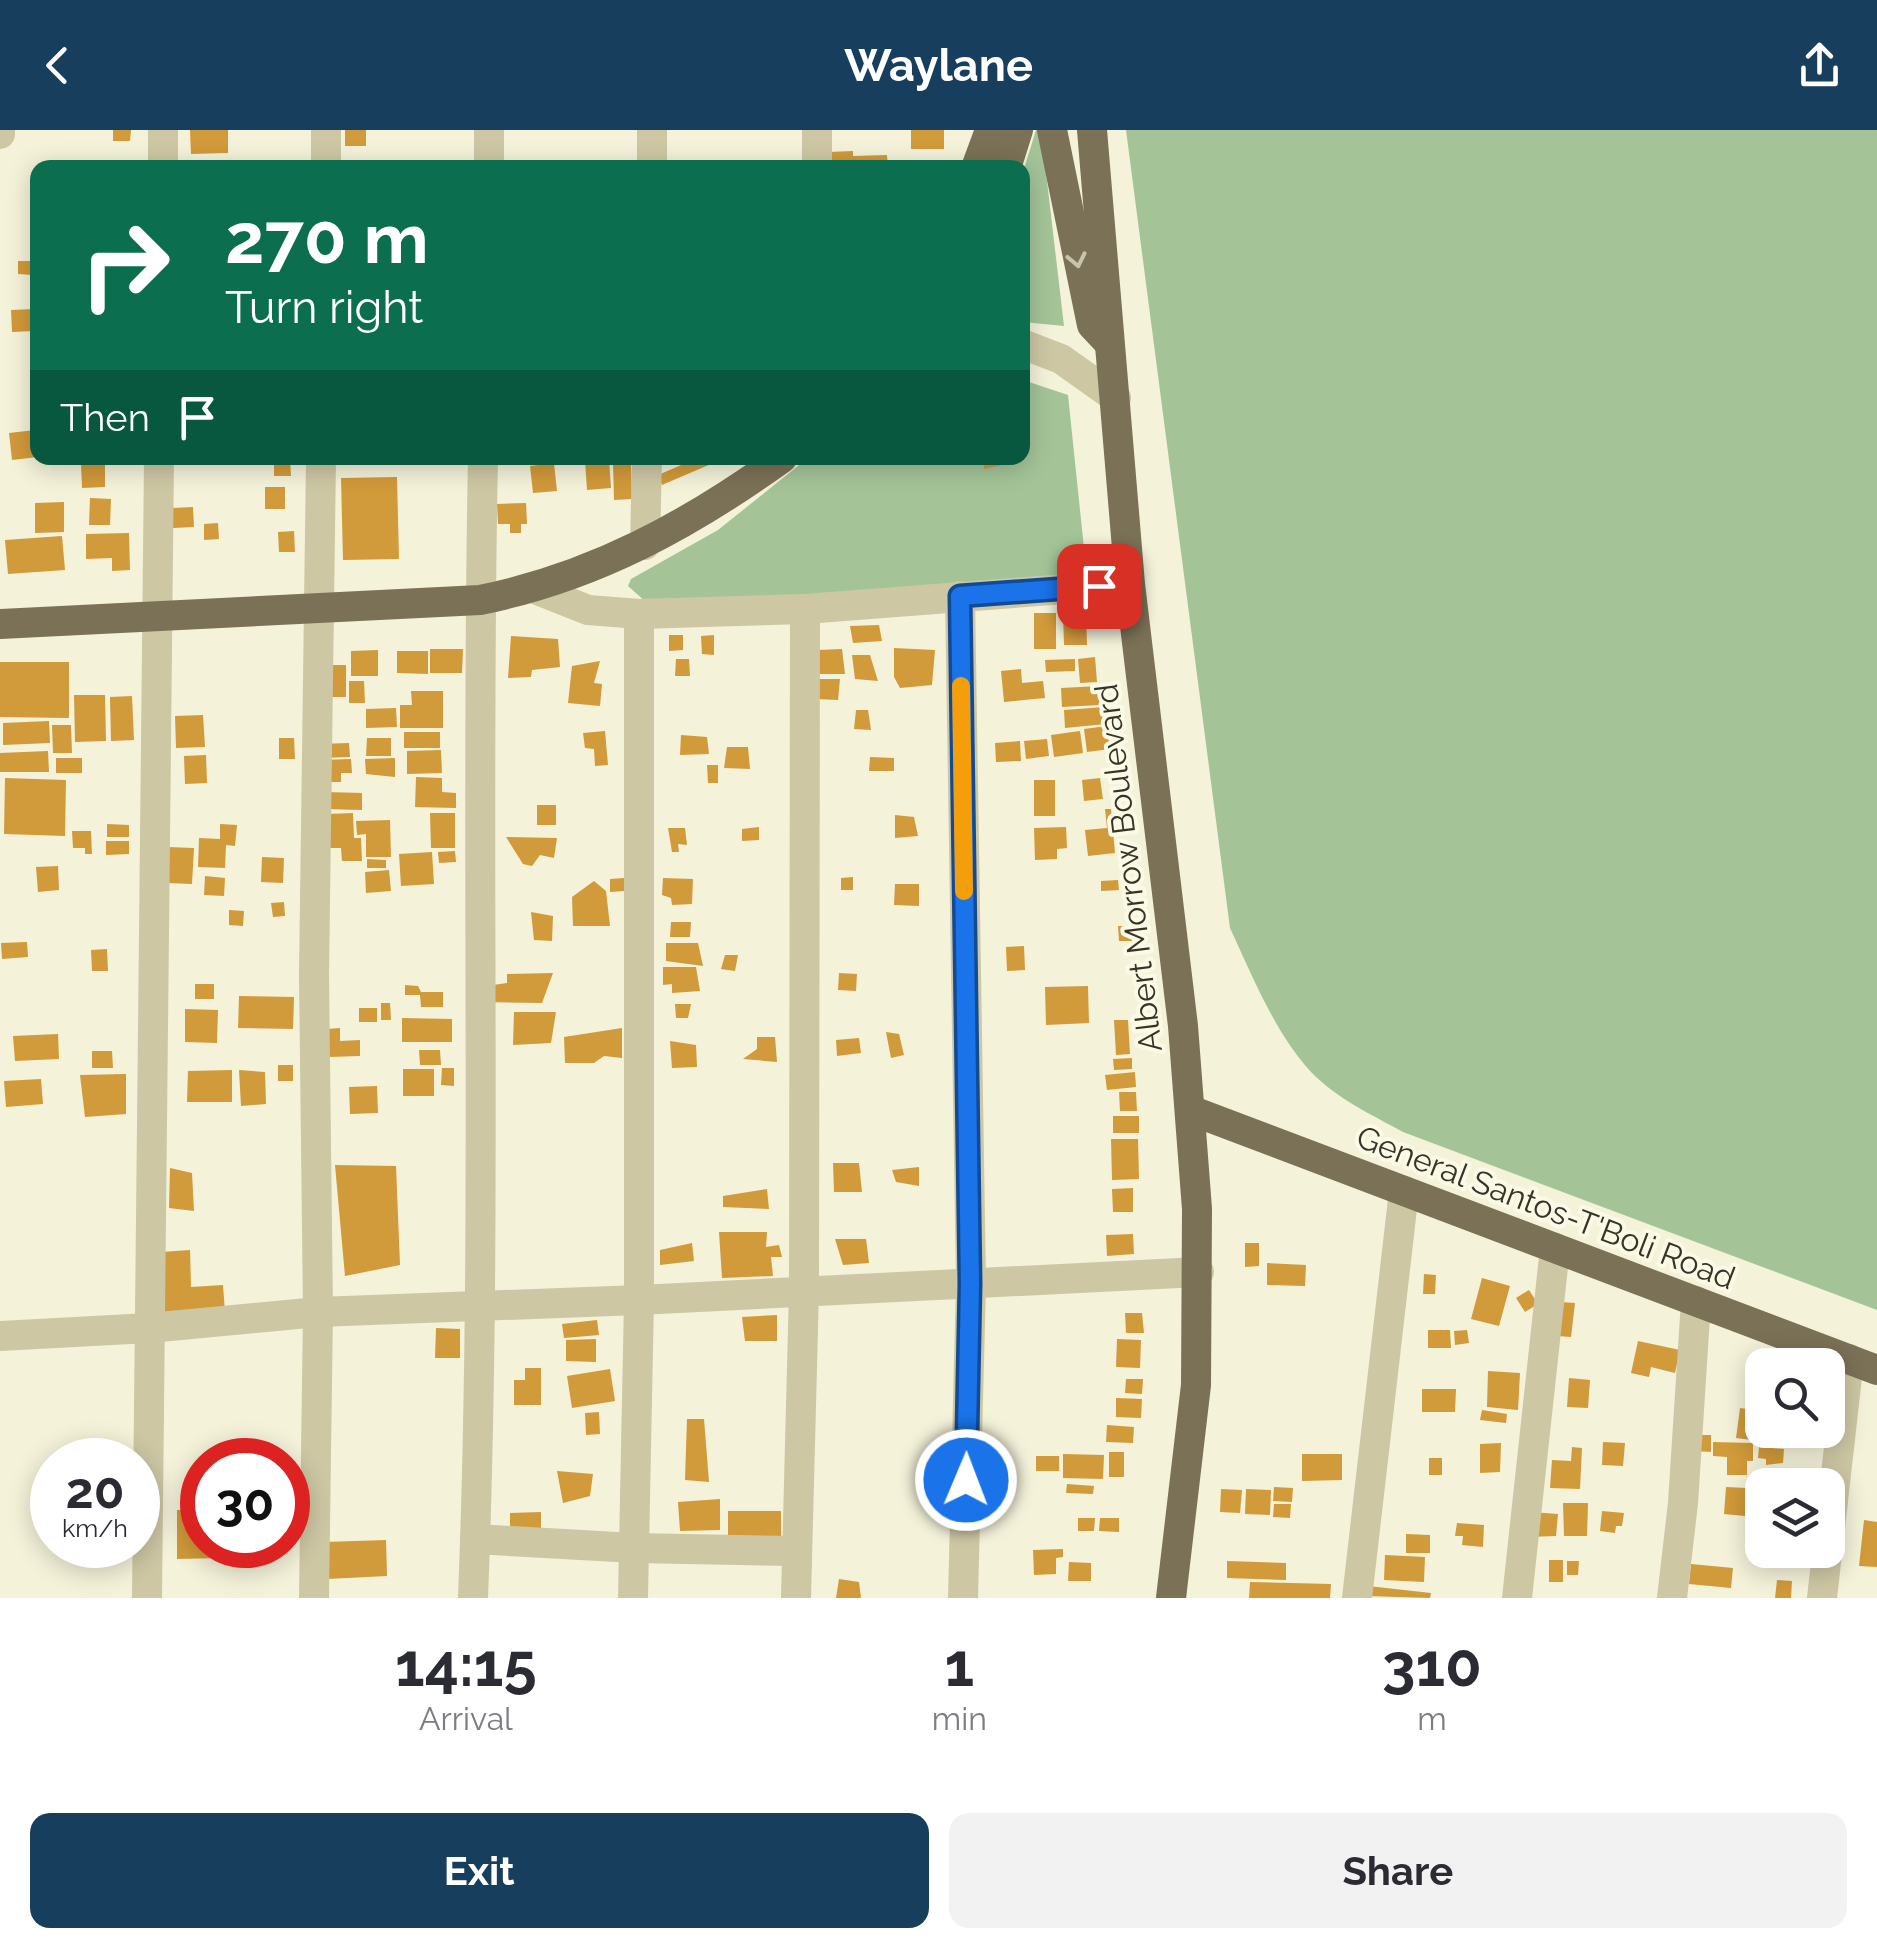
<!DOCTYPE html>
<html lang="en">
<head>
<meta charset="utf-8">
<style>
	body { margin:0; font-family:Raleway,sans-serif; background:#f2f2f3; color:#2b2b33; height:100vh; display:flex; flex-direction:column; font-size:38px; white-space:nowrap }
	* { box-sizing:border-box; margin:0 }
	p { font-size:32px; color:#7c7c81 }
	.icon { flex:none; width:55px; height:55px; fill:none; stroke:currentColor; stroke-width:2; stroke-linecap:round; stroke-linejoin:round }
	.map { position:relative; height:1468px; overflow:hidden }
	.panel { display:flex; flex-direction:column; background:#fff; flex:1 }
	.panel>* { flex:none }
	.guide { position:absolute; left:30px; top:30px; width:1000px; height:305px; border-radius:20px; box-shadow:0 5px 25px #0003; background:#0b6e4f; color:#fff; overflow:hidden }
	.tools { position:absolute; left:1745px; top:1218px; display:grid; gap:20px }
	.tools a { display:grid; place-items:center; width:100px; height:100px; border-radius:20px; background:#fff; box-shadow:0 5px 25px #0003; font-size:50px }
	.speed { position:absolute; left:30px; top:1308px; display:flex; gap:20px; font-size:50px; font-weight:700; text-align:center }
	.speed>* { display:grid; place-content:center; width:130px; height:130px; border-radius:50%; background:#fff; box-shadow:0 5px 25px #0003; line-height:1 }
	.speed small { font-size:25px; font-weight:400 }
	.speed .limit { border:15px solid #d22; background:#fff; color:#111 }
	.pin { position:absolute; display:grid; place-items:center; width:85px; height:85px; color:#fff; margin:-42px; border-radius:20px; box-shadow:0 5px 15px #0006 }
	.me { position:absolute; width:110px; margin:-55px; rotate:1deg; stroke-linejoin:round; filter:drop-shadow(0 0 8px #0008) }
	.turn { display:flex; align-items:center; gap:35px; height:210px; padding:0 30px; font-size:45px }
	.turn .icon { width:130px; height:130px; stroke-width:2.5 }
	.turn b { display:block; font-size:70px; line-height:85px }
	.then { display:flex; align-items:center; height:95px; padding:0 30px; background:#0003; gap:20px; font-size:38px }
	.eta { display:flex; justify-content:space-evenly; align-items:center; height:170px; text-align:center }
	.eta b { font-size:60px; font-weight:700; line-height:70px }
	.primary-button { display:flex; gap:20px; margin-top:auto; padding:20px 30px }
	.primary-button a { flex:1; height:115px; border-radius:20px; background:#183e5d; color:#fff; font-size:40px; font-weight:700; line-height:115px; text-align:center }
	.primary-button a+a { background:#f2f2f3; color:#2b2b33 }
	header { display:flex; justify-content:space-between; align-items:center; height:130px; padding:0 30px; background:#183e5d; color:#fff; font-size:45px; font-weight:700 }
	.map>svg:first-child { display:block }
	.green { fill:#a4c498 }
	.building { fill:#d19a3a }
	.lines { fill:none; stroke-linecap:round; stroke-linejoin:round }
	.minor { stroke:#cdc7a4; stroke-width:30 }
	.major { stroke:#7b7156; stroke-width:30 }
	.oneway { stroke:#c8c3ac }
	.route-casing { stroke:#114b97; stroke-width:25 }
	.route { stroke:#1a73e8; stroke-width:18 }
	.slow { stroke:#f59e0b; stroke-width:18 }
	.labels { text-anchor:middle; dominant-baseline:central; stroke-width:8; stroke-linejoin:round; paint-order:stroke }
	.street-label { font-size:32px; fill:#383327; stroke:#fbfae6 }
</style>
</head>
<body>
<header><svg class="icon" aria-label="back" viewBox="0 0 24 24"><path d="M15 5l-7 7 7 7"/></svg>Waylane<svg class="icon" aria-label="share" viewBox="0 0 24 24"><path d="M12 15V3M7 8l5-5 5 5M5 13v7h14v-7"/></svg></header>
<div class="map">
<svg width="1877" height="1468" viewBox="0 0 1877 1468">
	<rect width="100%" height="100%" fill="#f4f2d9"/>
	<!-- green -->
	<g class="green">
		<path d="M1036 0H1041L1064 196 1023 192V42Z"/>
		<path d="M1126 0H1877V1180L1403 1002C1372 985 1336 968 1311 942 1275 903 1252 845 1230 798Z"/>
		<path d="M1023 250 1068 265 1087 447 668 477 647 473 628 456 631 449 718 400 808 328H1022Z"/>
	</g>
	<!-- building -->
	<g class="building">
		<path d="M113 0H131L130 11H113Z"/>
		<path d="M190 0H228V23L191 24Z"/>
		<rect x="345" y="0" width="21" height="16"/>
		<rect x="911" y="0" width="33" height="19"/>
		<path d="M853 21V26L887 25 888 38H825L829 22Z"/>
		<path d="M18 131H32V145L18 144Z"/>
		<path d="M34 179V201L12 202 11 180Z"/>
		<path d="M35 300 38 327 12 330 9 303Z"/>
		<path d="M274 328H290L291 346H274Z"/>
		<path d="M683 328H725L662 355 658 345 686 333Z"/>
		<path d="M983 328H1002L1003 335 984 339Z"/>
		<path d="M609 329 611 358 587 360 585 331Z"/>
		<path d="M81 333H105V357L82 358Z"/>
		<path d="M554 333 557 361 533 363 530 336Z"/>
		<path d="M613 334H631L632 369 614 370Z"/>
		<path d="M397 347 399 429 343 430 341 348Z"/>
		<rect x="265" y="357" width="20" height="22"/>
		<path d="M90 368 111 369 110 395H89Z"/>
		<path d="M64 372V402L35 403V373Z"/>
		<path d="M526 373 527 394H521V403H510V394H498L497 374Z"/>
		<path d="M193 377 194 397 173 398 172 378Z"/>
		<path d="M218 393 219 409 204 410V394Z"/>
		<path d="M294 401 295 422H279L278 402Z"/>
		<path d="M129 403 130 440 112 441V428L86 429V404Z"/>
		<path d="M62 406 65 440 8 444 5 410Z"/>
		<path d="M1063 482H1086L1087 515H1064Z"/>
		<rect x="1034" y="483" width="22" height="36"/>
		<path d="M879 495 882 511 853 513 850 496Z"/>
		<path d="M669 505H683V520L669 521Z"/>
		<path d="M714 505V525L702 524 701 506Z"/>
		<path d="M511 506 558 509 560 537 532 540 531 547 508 548Z"/>
		<path d="M894 518 935 520 932 555 900 558 894 547Z"/>
		<path d="M430 519H463L462 543H430Z"/>
		<path d="M842 519 845 544H817L818 520Z"/>
		<path d="M378 520V546H351V521Z"/>
		<path d="M397 521H428V544L397 543Z"/>
		<path d="M852 525H870L878 551 855 549Z"/>
		<path d="M1095 527 1097 552 1080 553 1078 529Z"/>
		<path d="M676 529H689L690 546H675Z"/>
		<path d="M1075 529V541L1046 542 1045 530Z"/>
		<path d="M600 531 594 553 602 554 600 576 568 573 572 536Z"/>
		<path d="M0 532H69V588L0 587Z"/>
		<path d="M323 535H346V567H324Z"/>
		<path d="M1021 539 1022 553 1043 551 1045 568 1004 572 1001 541Z"/>
		<path d="M816 549H840L838 570 816 569Z"/>
		<path d="M349 551H364L365 573H349Z"/>
		<path d="M1099 556 1100 575 1062 577 1061 558Z"/>
		<path d="M411 561H443V598H400V575H412Z"/>
		<path d="M74 565H105L106 611 75 612Z"/>
		<path d="M132 566 134 610 111 611 110 567Z"/>
		<path d="M1104 577 1106 594 1065 598 1064 580Z"/>
		<path d="M396 578 397 597 366 598V579Z"/>
		<path d="M856 580H868L871 600 854 599Z"/>
		<path d="M203 585 205 617 176 618 175 586Z"/>
		<path d="M49 591 50 613 3 615V593Z"/>
		<path d="M52 595H71L72 623H53Z"/>
		<path d="M1107 596 1110 619 1087 622 1084 599Z"/>
		<path d="M605 601 608 635 595 636 594 619 585 618 583 603Z"/>
		<path d="M1080 601 1083 623 1054 627 1051 605Z"/>
		<rect x="404" y="602" width="36" height="16"/>
		<path d="M681 605 707 607 709 624 680 625Z"/>
		<path d="M279 608H294L295 629H279Z"/>
		<path d="M367 608H391V626H366Z"/>
		<path d="M1047 609 1049 626 1026 629 1024 611Z"/>
		<path d="M1020 611 1021 631 996 632 995 613Z"/>
		<path d="M349 613 350 627 320 628 319 614Z"/>
		<path d="M727 617H748L750 639 724 638Z"/>
		<path d="M441 620 442 643 407 644V621Z"/>
		<path d="M48 621 49 642H0V623Z"/>
		<path d="M206 625 207 653 185 654 184 626Z"/>
		<path d="M870 627 894 628V641H869Z"/>
		<rect x="56" y="628" width="26" height="15"/>
		<path d="M395 628V647L366 644 365 629Z"/>
		<path d="M351 629 352 643H341V652H322L321 630Z"/>
		<path d="M707 635H718V653H708Z"/>
		<path d="M416 647 442 648V662L456 663V678L415 677Z"/>
		<path d="M5 648 66 650 65 706 4 704Z"/>
		<path d="M1100 648 1103 669 1084 671 1082 650Z"/>
		<rect x="1034" y="650" width="21" height="36"/>
		<path d="M325 662 362 663V680L324 679Z"/>
		<rect x="537" y="675" width="19" height="20"/>
		<path d="M1105 679H1111L1115 723 1088 726 1085 700 1107 698Z"/>
		<path d="M353 683 354 708H361L362 731H342L341 718H324L327 684Z"/>
		<path d="M430 683H455V718H431Z"/>
		<path d="M895 685 914 687 918 706 895 708Z"/>
		<path d="M390 690 391 727H366V704L357 705 356 691Z"/>
		<path d="M107 694 129 695V707H107Z"/>
		<path d="M220 694 237 695 235 716 226 715 225 738 198 737 199 708 220 709Z"/>
		<path d="M759 697V710L742 711V699Z"/>
		<path d="M1066 697 1067 718 1057 719V729L1035 730 1034 698Z"/>
		<path d="M668 698H685L687 715 678 714 679 722H672Z"/>
		<path d="M72 701H91L92 724H85V718H73Z"/>
		<path d="M506 707 557 708 554 728 540 725 532 736 523 734Z"/>
		<path d="M106 711H129V724L106 725Z"/>
		<path d="M168 717 194 718 192 754 166 753Z"/>
		<path d="M455 721 456 732 439 733 438 722Z"/>
		<path d="M432 722 434 754 401 756 399 724Z"/>
		<path d="M262 727 284 728 283 753 261 752Z"/>
		<path d="M367 729 386 730V738H367Z"/>
		<path d="M58 736 59 760 38 762 36 737Z"/>
		<path d="M389 740 391 761 366 763 365 742Z"/>
		<path d="M205 746 225 748 224 766 204 765Z"/>
		<path d="M853 747V760H841V748Z"/>
		<path d="M624 748V761L610 762V749Z"/>
		<path d="M663 748 693 749 692 774 672 775 671 768 662 765Z"/>
		<path d="M1118 750 1119 760 1101 761V751Z"/>
		<path d="M594 751 606 761 610 796H573L572 767Z"/>
		<path d="M895 754H919V776L894 775Z"/>
		<path d="M284 772 285 786 273 787 271 773Z"/>
		<path d="M229 780 244 781 243 796 229 795Z"/>
		<path d="M531 782 553 786 552 811 534 810Z"/>
		<path d="M671 792H691L690 807H670Z"/>
		<path d="M1118 796H1131L1132 811H1119Z"/>
		<path d="M27 812 28 827 2 829 1 813Z"/>
		<path d="M666 813H698L703 836 666 831Z"/>
		<path d="M1024 816 1025 840 1007 841 1006 817Z"/>
		<path d="M107 819 108 841H92L91 820Z"/>
		<path d="M725 825H738L735 841 721 839Z"/>
		<path d="M663 837H696L700 861 672 863V854L663 855Z"/>
		<path d="M553 843 542 873 485 872 486 856 507 853V844Z"/>
		<path d="M839 843 857 844 856 861 838 860Z"/>
		<rect x="195" y="854" width="19" height="15"/>
		<path d="M405 855 418 856 421 862H443V877H421L420 865H405Z"/>
		<path d="M1088 856 1089 893 1046 895 1045 857Z"/>
		<path d="M239 866 294 867 293 899 238 898Z"/>
		<path d="M381 873H390L391 890H381Z"/>
		<path d="M675 874H691L688 888H676Z"/>
		<rect x="359" y="878" width="18" height="14"/>
		<path d="M185 879 218 880 217 913 185 912Z"/>
		<path d="M514 882H556L551 913 513 915Z"/>
		<path d="M402 888 452 889V912H402Z"/>
		<path d="M1114 890H1128L1130 924 1116 925Z"/>
		<path d="M340 898V911L360 910V926L329 927 327 899Z"/>
		<path d="M622 898V928L604 926 594 933H565L564 907Z"/>
		<path d="M886 902 899 904 904 925 891 928Z"/>
		<path d="M58 904 59 929 15 931 13 906Z"/>
		<path d="M757 907H775L777 932 743 929 757 919Z"/>
		<path d="M859 908 861 923 837 926 836 910Z"/>
		<path d="M670 911 696 915 697 937 672 938Z"/>
		<path d="M419 920H440L441 935H420Z"/>
		<path d="M92 921H112L113 938H92Z"/>
		<path d="M1132 928V939L1114 940 1113 929Z"/>
		<rect x="278" y="935" width="15" height="16"/>
		<path d="M442 938H454V956L441 955Z"/>
		<rect x="403" y="939" width="31" height="27"/>
		<path d="M232 940V972H187L188 941Z"/>
		<path d="M239 940 265 942 266 974 241 976Z"/>
		<path d="M1135 942 1136 957 1107 960 1105 945Z"/>
		<path d="M126 944V984L85 987 80 945Z"/>
		<path d="M41 949 43 974 6 977 4 951Z"/>
		<path d="M377 956 378 983 350 984 349 957Z"/>
		<path d="M1119 962H1136L1137 981H1120Z"/>
		<rect x="1113" y="986" width="26" height="17"/>
		<path d="M1111 1009H1138L1139 1049 1112 1050Z"/>
		<path d="M833 1033H859L862 1062H834Z"/>
		<path d="M335 1035 396 1036 400 1135 345 1146Z"/>
		<path d="M919 1037V1056L896 1052 892 1040Z"/>
		<path d="M170 1038 192 1043 194 1081 169 1078Z"/>
		<path d="M1133 1058V1082H1113L1112 1059Z"/>
		<path d="M767 1059 769 1079 723 1077V1066Z"/>
		<path d="M719 1102H767L766 1117 779 1115 782 1127H771L773 1146 722 1148Z"/>
		<path d="M1133 1104 1134 1124 1107 1126 1106 1105Z"/>
		<path d="M835 1109H866L869 1133 843 1135Z"/>
		<path d="M692 1113 694 1131 660 1135V1120Z"/>
		<path d="M1245 1113H1259V1136L1245 1137Z"/>
		<path d="M190 1120 191 1157 223 1155 225 1182 164 1185 161 1122Z"/>
		<path d="M1267 1133 1306 1135 1305 1156 1267 1155Z"/>
		<path d="M1424 1144 1436 1145 1435 1164H1423Z"/>
		<path d="M1482 1148 1510 1156 1499 1196 1471 1189Z"/>
		<path d="M1529 1160 1538 1174 1525 1182 1516 1168Z"/>
		<path d="M1561 1172 1575 1173 1571 1207 1557 1206Z"/>
		<path d="M1125 1183H1142L1144 1203H1126Z"/>
		<path d="M777 1185V1211H745L742 1187Z"/>
		<path d="M597 1190 599 1205 564 1208 562 1194Z"/>
		<path d="M436 1198 460 1199V1228H435Z"/>
		<path d="M1428 1200H1450L1451 1218H1428Z"/>
		<path d="M1467 1200 1469 1213 1455 1215 1454 1201Z"/>
		<path d="M596 1209V1232L566 1231V1210Z"/>
		<path d="M1117 1209 1141 1210 1140 1238 1116 1237Z"/>
		<path d="M1638 1211 1680 1220 1675 1243 1651 1237 1649 1247 1631 1243Z"/>
		<path d="M525 1238H541V1275H514V1250H525Z"/>
		<path d="M610 1239 615 1271 572 1278 567 1246Z"/>
		<path d="M1488 1241 1520 1243 1518 1280 1487 1277Z"/>
		<path d="M1569 1248 1590 1250 1588 1278 1567 1277Z"/>
		<path d="M1126 1249H1143L1142 1264 1125 1263Z"/>
		<path d="M1422 1259H1456L1455 1282H1422Z"/>
		<path d="M1116 1268 1142 1269 1141 1288 1116 1287Z"/>
		<path d="M1740 1278 1762 1281 1759 1311 1736 1308Z"/>
		<path d="M1482 1280 1507 1284 1506 1293 1480 1290Z"/>
		<path d="M599 1282 600 1304 586 1305 585 1283Z"/>
		<path d="M687 1289H704L709 1352 685 1350Z"/>
		<path d="M1107 1295 1134 1297 1133 1313 1106 1312Z"/>
		<path d="M1694 1305H1711V1322L1694 1321Z"/>
		<path d="M1603 1312 1625 1313 1623 1336 1602 1335Z"/>
		<path d="M1713 1312 1753 1313V1331H1747V1345H1727V1327L1713 1326Z"/>
		<path d="M1501 1313 1500 1342 1480 1343V1314Z"/>
		<path d="M1572 1317 1582 1318 1580 1359 1550 1358 1552 1330 1571 1331Z"/>
		<path d="M1759 1317 1784 1319 1783 1333 1766 1335V1329L1758 1328Z"/>
		<rect x="1109" y="1322" width="15" height="25"/>
		<path d="M1063 1324 1104 1325 1103 1349 1063 1348Z"/>
		<path d="M1302 1324H1342V1350L1302 1351Z"/>
		<rect x="1036" y="1326" width="23" height="15"/>
		<rect x="1429" y="1328" width="13" height="17"/>
		<path d="M1787 1338 1788 1351H1771L1770 1339Z"/>
		<path d="M557 1341 593 1344 590 1366 563 1373Z"/>
		<path d="M1067 1354 1094 1356 1093 1364 1066 1363Z"/>
		<path d="M1274 1357 1293 1358 1292 1372 1273 1371Z"/>
		<path d="M1726 1357 1747 1358 1745 1386 1724 1384Z"/>
		<path d="M1221 1359 1242 1360 1240 1383 1220 1382Z"/>
		<path d="M1246 1359 1271 1360 1270 1385 1245 1384Z"/>
		<path d="M720 1369V1400L680 1401 678 1372Z"/>
		<path d="M1563 1373H1588L1587 1406H1564Z"/>
		<path d="M1274 1374H1291L1290 1388 1273 1387Z"/>
		<path d="M177 1380H202V1415H223V1428L177 1429Z"/>
		<path d="M728 1381H781V1413L728 1412Z"/>
		<path d="M1602 1381 1624 1383 1622 1396H1616L1615 1403 1600 1401Z"/>
		<path d="M541 1382V1403L510 1404V1383Z"/>
		<path d="M1531 1382 1558 1384 1556 1406 1528 1407Z"/>
		<path d="M1078 1388H1095L1094 1401H1078Z"/>
		<path d="M1100 1388H1119V1402L1099 1401Z"/>
		<path d="M1864 1390 1877 1392V1437L1859 1436Z"/>
		<path d="M1457 1393 1484 1395 1483 1417 1462 1415 1463 1406H1455Z"/>
		<path d="M1406 1404 1430 1405V1423H1406Z"/>
		<path d="M386 1410 387 1446 327 1449 325 1412Z"/>
		<path d="M1063 1419V1427L1056 1428V1444L1034 1445 1033 1420Z"/>
		<path d="M1759 1420H1807L1806 1427 1759 1423Z"/>
		<path d="M1385 1425 1425 1427 1424 1452 1384 1450Z"/>
		<rect x="1549" y="1430" width="14" height="22"/>
		<path d="M1227 1431 1286 1433V1450L1227 1448Z"/>
		<path d="M1567 1431H1579L1578 1445H1567Z"/>
		<path d="M1069 1432 1091 1433V1451H1068Z"/>
		<path d="M1691 1434 1733 1438 1731 1458 1689 1454Z"/>
		<path d="M839 1449 859 1452 861 1468H836Z"/>
		<path d="M1777 1450 1792 1451 1791 1468H1775Z"/>
		<path d="M1250 1452 1331 1454 1330 1468H1249Z"/>
		<path d="M1368 1456 1431 1463 1430 1468 1367 1466Z"/>
	</g>
	<g class="lines">
		<!-- minor -->
		<g class="minor">
			<path d="M817 0V38"/>
			<path d="M0 4V0"/>
			<path d="M163 38V0"/>
			<path d="M326 38V0"/>
			<path d="M489 38V0"/>
			<path d="M652 38V0"/>
			<path d="M1022 214 1061 229 1116 268"/>
			<path d="M645 415 647 328"/>
			<path d="M535 459 588 480 639 484 805 479 1130 454"/>
			<path d="M960 466 971 1154 963 1468"/>
			<path d="M0 1206 149 1198 318 1182 639 1170 1199 1142"/>
			<path d="M475 1409 634 1418 795 1421"/>
			<path d="M147 1468 159 328"/>
			<path d="M314 1468 318 1182 314 845 321 328"/>
			<path d="M473 1468C488 1088 475 708 483 328"/>
			<path d="M633 1468 639 1170V484"/>
			<path d="M796 1468 804 1160 805 479"/>
			<path d="M1357 1468 1404 1061"/>
			<path d="M1517 1468 1555 1118"/>
			<path d="M1672 1468 1683 1373 1696 1171"/>
			<path d="M1822 1468 1849 1229"/>
		</g>
		<!-- major -->
		<g class="major">
			<path d="M1052 0 1092 195 1108 212"/>
			<path d="M1092 0 1130 454 1183 896 1197 1079 1196 1255 1171 1468"/>
			<path d="M976 38 990 0"/>
			<path d="M1006 38 1018 0"/>
			<path d="M0 494 480 470C594 447 689 395 782 328"/>
			<path d="M1190 980 1877 1240"/>
		</g>
	</g>
	<!-- one-way arrows -->
	<defs><path id="oneway-chevron" d="M-2-3.5L2.5 0L-2 3.5" fill="none" stroke-width="1.6" stroke-linecap="round" stroke-linejoin="round" transform="scale(2.5)"/></defs>
	<use class="oneway" href="#oneway-chevron" transform="translate(1077 130) rotate(78)"/>
	<g class="lines">
		<!-- route casing -->
		<g class="route-casing">
			<path id="route" d="M966 1350 970 1154 960 466 1099 456"/>
		</g>
		<!-- route -->
		<use href="#route" class="route"/>
		<!-- slow -->
		<path class="slow" d="M961 556 964 761"/>
	</g>
	<g class="labels">
		<!-- street labels -->
		<g class="street-label">
			<text transform="translate(1128 738) rotate(-97)">Albert Morrow Boulevard</text>
			<text transform="translate(1546 1077) rotate(21)">General Santos-T'Boli Road</text>
		</g>
	</g>
</svg>
<div class="tools">
<a><svg class="icon" aria-label="search" viewBox="0 0 24 24"><circle cx="10" cy="10" r="6"/><path d="M15 15l6 6"/></svg></a>
<a><svg class="icon" aria-label="layers" viewBox="0 0 24 24"><path d="M12 4l9 5-9 5-9-5zM3 14l9 5 9-5"/></svg></a>
</div>
<div class="speed"><div>20<small>km/h</small></div><div class="limit">30</div></div>
<div class="pin" style="left:1099px;top:456px;background:#d93025"><svg class="icon" aria-label="arrive" viewBox="0 0 24 24"><path d="M6 21V4h12l-3 4 3 4H6"/></svg></div>
<svg class="me" style="left:966px;top:1350px" viewBox="-20 -20 40 40"><circle r="17" fill="#1a73e8" stroke="#fff" stroke-width="3"/><path d="M0-11L8 9 0 5-8 9z" fill="#fff"/></svg>
<div class="guide">
<div class="turn"><svg class="icon" aria-label="right" viewBox="0 0 24 24"><path d="M7 20v-9h11M14 6l5 5-5 5"/></svg><div><b>270 m</b>Turn right</div></div>
<div class="then">Then<svg class="icon" aria-label="arrive" viewBox="0 0 24 24"><path d="M6 21V4h12l-3 4 3 4H6"/></svg></div>
</div>
</div>
<section class="panel">
<div class="eta">
<div><b>14:15</b><p>Arrival</p></div>
<div><b>1</b><p>min</p></div>
<div><b>310</b><p>m</p></div>
</div>
<div class="primary-button"><a>Exit</a><a>Share</a></div>
</section>
</body>
</html>
